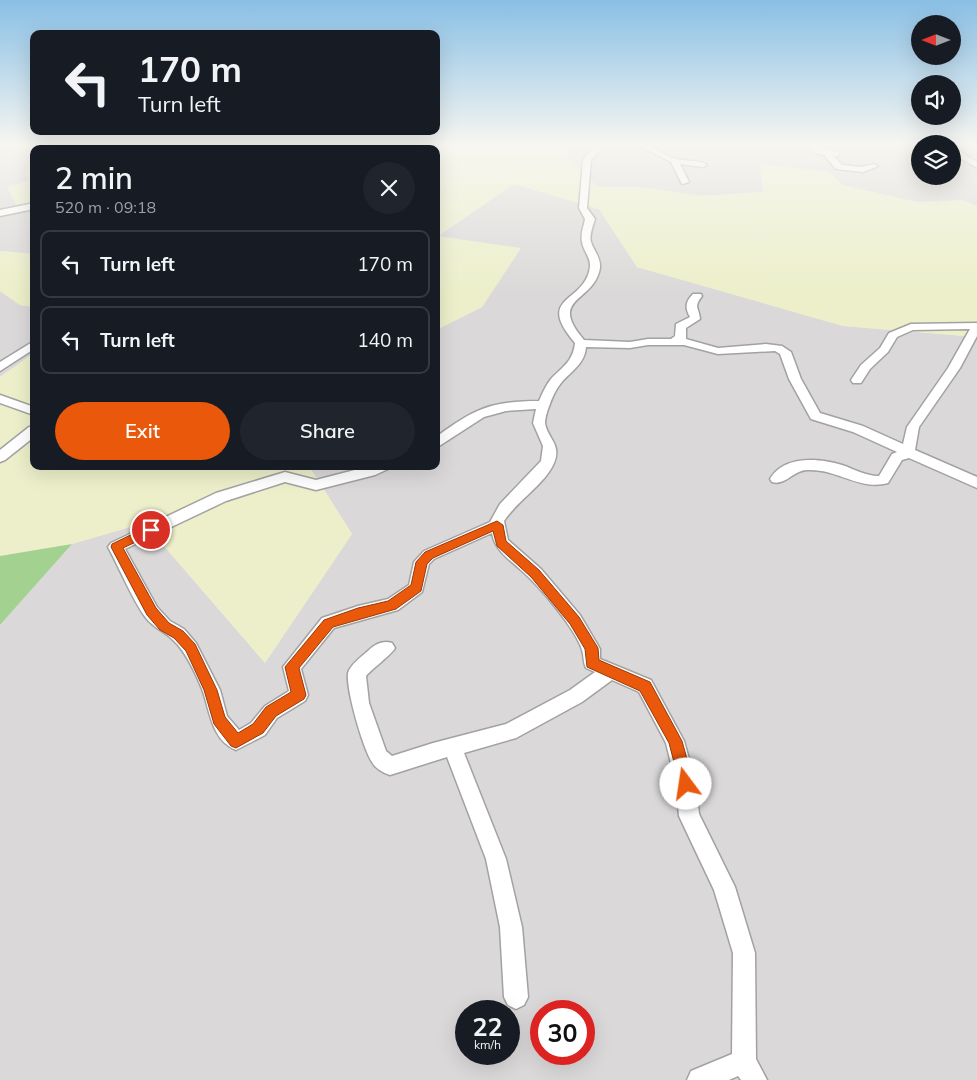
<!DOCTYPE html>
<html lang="en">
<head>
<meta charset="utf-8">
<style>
	body { margin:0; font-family:Mulish,sans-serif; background:#20242c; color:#f1f3f6; height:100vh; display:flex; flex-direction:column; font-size:19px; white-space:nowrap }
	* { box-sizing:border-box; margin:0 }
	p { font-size:16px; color:#9ea1a6 }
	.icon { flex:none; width:28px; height:28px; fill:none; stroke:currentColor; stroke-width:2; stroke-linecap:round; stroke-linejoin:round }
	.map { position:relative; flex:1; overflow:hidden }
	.sheet { position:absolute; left:30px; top:145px; width:410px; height:325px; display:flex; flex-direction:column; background:#171b24; border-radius:10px; box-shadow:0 5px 20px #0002 }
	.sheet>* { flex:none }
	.top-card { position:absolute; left:30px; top:30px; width:410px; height:105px; border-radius:10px; box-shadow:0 5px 20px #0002; background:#171b24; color:#f1f3f6; overflow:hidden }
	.needle { width:32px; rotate:270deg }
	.tools { position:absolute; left:911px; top:15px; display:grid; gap:10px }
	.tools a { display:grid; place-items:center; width:50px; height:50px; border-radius:50%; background:#171b24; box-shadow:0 5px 20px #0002; font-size:25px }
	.speed { position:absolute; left:455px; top:1000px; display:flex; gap:10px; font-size:25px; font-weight:700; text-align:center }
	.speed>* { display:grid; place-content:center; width:65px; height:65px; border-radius:50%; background:#171b24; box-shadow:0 5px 20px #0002; line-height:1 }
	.speed small { font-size:12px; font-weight:400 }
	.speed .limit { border:8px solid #d22; background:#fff; color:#111 }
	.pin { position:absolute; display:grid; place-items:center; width:42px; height:42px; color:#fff; margin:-21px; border:2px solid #fff; border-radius:50%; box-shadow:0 1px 5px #0007 }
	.me { position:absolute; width:55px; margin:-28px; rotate:346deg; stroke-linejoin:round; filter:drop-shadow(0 0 4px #0008) }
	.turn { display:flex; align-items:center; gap:18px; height:105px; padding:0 25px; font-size:22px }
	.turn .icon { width:65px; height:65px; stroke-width:2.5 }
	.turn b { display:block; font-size:35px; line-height:42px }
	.round { display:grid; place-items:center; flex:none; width:52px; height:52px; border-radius:26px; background:#20242c }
	.summary { display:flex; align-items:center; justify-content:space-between; height:85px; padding:0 25px }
	h1 { font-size:30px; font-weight:600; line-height:38px }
	.cta { display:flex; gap:10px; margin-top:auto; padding:10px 25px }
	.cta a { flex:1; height:58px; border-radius:30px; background:#ea580c; color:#fff; font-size:20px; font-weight:600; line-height:58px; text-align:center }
	.cta a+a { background:#20242c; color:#f1f3f6 }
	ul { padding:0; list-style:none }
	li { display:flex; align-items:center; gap:15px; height:68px; margin:0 10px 8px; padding:0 15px; border:2px solid #363941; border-radius:10px }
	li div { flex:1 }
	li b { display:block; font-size:19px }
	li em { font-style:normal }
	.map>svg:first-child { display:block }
	.residential { fill:#dad8d8; fill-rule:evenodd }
	.farmland { fill:#ecefc9 }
	.forest { fill:#a2d190 }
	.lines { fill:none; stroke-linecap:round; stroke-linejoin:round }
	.street-casing { stroke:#a2a2a2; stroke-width:3 }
	.street { fill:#fff; fill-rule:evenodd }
	.route { fill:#ea580c; stroke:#983908 }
</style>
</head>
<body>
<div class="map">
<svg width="977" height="1080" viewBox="0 0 977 1080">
	<rect width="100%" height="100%" fill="#eeeae0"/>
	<!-- residential -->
	<g class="residential">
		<path d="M0 144H96L62 149H34V165L26 166 29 180 17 206 34 200V254L0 251Z"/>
		<path d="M194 144H304L303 149H192Z"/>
		<path d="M564 144H977V206L963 200 917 202 842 185 829 172 760 165 763 192 702 196 637 187H597L568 158ZM920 144H952V176H920Z"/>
		<path d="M514 184 599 209 637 267 843 326 977 337V1080H0V625L72 544 144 523 265 663 352 534 309 466H436V330L482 307 520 249 437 237ZM466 1011H509V1054H466ZM541 1011H584V1054H541Z"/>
		<path d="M0 291 20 305 34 307V353L0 377Z"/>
	</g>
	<!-- farmland -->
	<g class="farmland">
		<path d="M96 144H194L192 149H62Z"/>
		<path d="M304 144H564L568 158 597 187H637L702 196 763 192 760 164 829 172 842 185 917 202 963 200 977 206V337L843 326 637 267 599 209 514 184 437 236 521 248 482 307 436 330V149H303Z"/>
		<path d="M34 165V200L17 207 7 187 29 181 27 175 24 174 28 169 26 166Z"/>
		<path d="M0 251 34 254V307L20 305 0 291Z"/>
		<path d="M34 353V466H309L352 534 265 663 144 523 72 544 0 556V377Z"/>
	</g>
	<!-- forest -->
	<path class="forest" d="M72 544 0 625V556Z"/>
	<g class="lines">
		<!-- street casing -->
		<g class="street-casing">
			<g id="street">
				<path d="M190 144H198L196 149H188Z"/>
				<path d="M596 144H609L602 148 591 160 587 208 595 219C593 226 589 235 591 242 594 251 601 258 600 268 594 303 547 297 584 340L630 342 648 339H671L675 336 676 324 690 317C685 308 685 302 693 294H701L702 296C693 308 699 307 700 319L686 328V339L718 348 766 344 782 346 791 352 801 379 820 413 863 426 903 444 907 427 948 368 970 329 913 330 897 337 888 352 870 369 861 383H853L851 380 861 365 880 348 889 333 911 324 977 323V336L960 368 919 427 915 450 977 477V488L909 458 902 460 888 483C860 491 836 468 807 470 794 470 785 486 772 482L770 479C784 455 819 458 842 465 854 469 865 476 879 476L892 454 897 452 853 432 811 419 789 379 780 354 775 351 718 354 684 345H648L630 348 586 347C585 364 570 372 561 383 556 389 552 398 550 404 548 408 545 418 545 423 547 438 562 444 554 463 546 483 517 501 504 521L508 540 541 569 580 615 600 649V659L651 680 684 741 696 784 699 814 735 887 755 953 756 1059 767 1080H741L738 1076 729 1080H687L691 1071 732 1054 733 953 714 890 679 816 676 784 666 743 639 692 612 680 582 702 516 738 464 753 506 859 522 927 528 997 524 1005 516 1009 508 1005 504 997 500 927 486 859 447 757 390 775C383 773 375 768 372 762 363 748 346 690 348 673 350 665 362 656 368 651 375 644 383 640 392 643L395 648C392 654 372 669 366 676L369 703 386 751 392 756 433 743 506 724 570 690 595 672 586 668C583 662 584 656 582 650 576 629 539 586 522 571 510 560 495 551 492 533L434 559 429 564 422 592 398 610 334 628 301 669 308 695 305 701 277 718 265 735 236 750C211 740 210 710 202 689 195 672 186 652 173 640 164 631 155 629 146 618 133 601 119 567 108 547L111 543 216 493 285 472 316 480 370 466H390L388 469 375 475 316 490 285 482 226 501 125 549 157 607 170 621 184 629 196 643 220 690 227 716 239 730 251 723 265 706 289 691 283 667 322 618 358 606 388 599 409 585 414 562 424 551 490 522 500 504 541 461 543 446 533 423 536 409 506 411 484 417 436 448V437C474 409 490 401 539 401 542 394 546 385 551 379 562 367 573 362 575 343 534 295 585 304 590 267 591 258 583 250 582 242 580 234 584 226 585 219L579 208 583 160Z"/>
				<path d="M636 144C651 143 662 155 676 159 686 162 699 159 707 165L703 167 680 164 689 182 682 184 671 162Z"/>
				<path d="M804 144C813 143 828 150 839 152V156H834L842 165 862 167 874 164 878 166 863 172 836 169 824 155 818 154Z"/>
				<path d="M952 147 977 162V168L952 153Z"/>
				<path d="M34 203V209L0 216V210Z"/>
				<path d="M34 341V349L0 371V362Z"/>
				<path d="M0 395 34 407V415L0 403Z"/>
				<path d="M34 426V437L5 460 0 462V450L29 427Z"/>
			</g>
		</g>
		<!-- street -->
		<use href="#street" class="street"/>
	</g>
	<!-- sky -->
	<linearGradient id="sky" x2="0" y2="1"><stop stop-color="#89bfe5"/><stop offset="0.49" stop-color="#f7f6f1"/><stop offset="1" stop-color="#f7f6f1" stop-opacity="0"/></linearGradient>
	<rect width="977" height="295" fill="url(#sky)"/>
	<!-- route -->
	<path class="route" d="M497 521 503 525 506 541 539 570 579 617 598 648 599 660 650 682 682 741 694 784 692 789 686 791 681 789 669 743 640 691 587 667 585 649 570 624 531 577 497 546 493 531 433 558 427 564 421 591 396 609 333 627 299 668 306 695 304 699 276 716 263 733 236 748 231 746 214 724 204 690 186 651 174 638 160 630 147 615 111 547 112 544 147 527H155L157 530 155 533 123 548 156 608 169 623 183 631 195 644 217 690 225 717 238 733 253 724 266 707 291 692 285 667 324 620 358 608 388 601 411 585 416 562 425 552Z"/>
</svg>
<div class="tools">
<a><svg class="needle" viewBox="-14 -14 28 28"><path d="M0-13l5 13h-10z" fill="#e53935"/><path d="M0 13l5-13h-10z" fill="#9ea1a6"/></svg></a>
<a><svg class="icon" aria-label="sound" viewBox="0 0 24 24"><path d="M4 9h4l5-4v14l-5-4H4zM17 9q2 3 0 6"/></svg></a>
<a><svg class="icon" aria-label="layers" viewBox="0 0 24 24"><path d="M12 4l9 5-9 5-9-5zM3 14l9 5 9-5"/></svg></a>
</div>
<div class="speed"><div>22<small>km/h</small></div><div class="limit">30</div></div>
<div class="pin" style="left:151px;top:530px;background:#d93025"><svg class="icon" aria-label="arrive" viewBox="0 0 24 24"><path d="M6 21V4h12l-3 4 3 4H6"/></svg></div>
<svg class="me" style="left:686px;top:784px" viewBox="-20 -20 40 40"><circle r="19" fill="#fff"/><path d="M0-13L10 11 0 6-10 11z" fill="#ea580c"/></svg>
<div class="top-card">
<div class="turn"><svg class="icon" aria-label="left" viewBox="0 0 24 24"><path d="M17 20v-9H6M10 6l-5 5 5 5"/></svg><div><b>170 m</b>Turn left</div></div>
</div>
<section class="sheet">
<div class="summary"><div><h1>2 min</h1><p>520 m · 09:18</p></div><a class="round"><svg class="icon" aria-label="close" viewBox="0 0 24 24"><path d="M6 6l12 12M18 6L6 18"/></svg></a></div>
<ul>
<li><svg class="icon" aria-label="left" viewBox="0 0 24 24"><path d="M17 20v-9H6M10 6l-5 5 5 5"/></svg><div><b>Turn left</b></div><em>170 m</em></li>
<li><svg class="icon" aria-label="left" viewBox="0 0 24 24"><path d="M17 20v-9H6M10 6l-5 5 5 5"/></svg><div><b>Turn left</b></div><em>140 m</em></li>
</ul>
<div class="cta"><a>Exit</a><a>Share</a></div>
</section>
</div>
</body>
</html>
